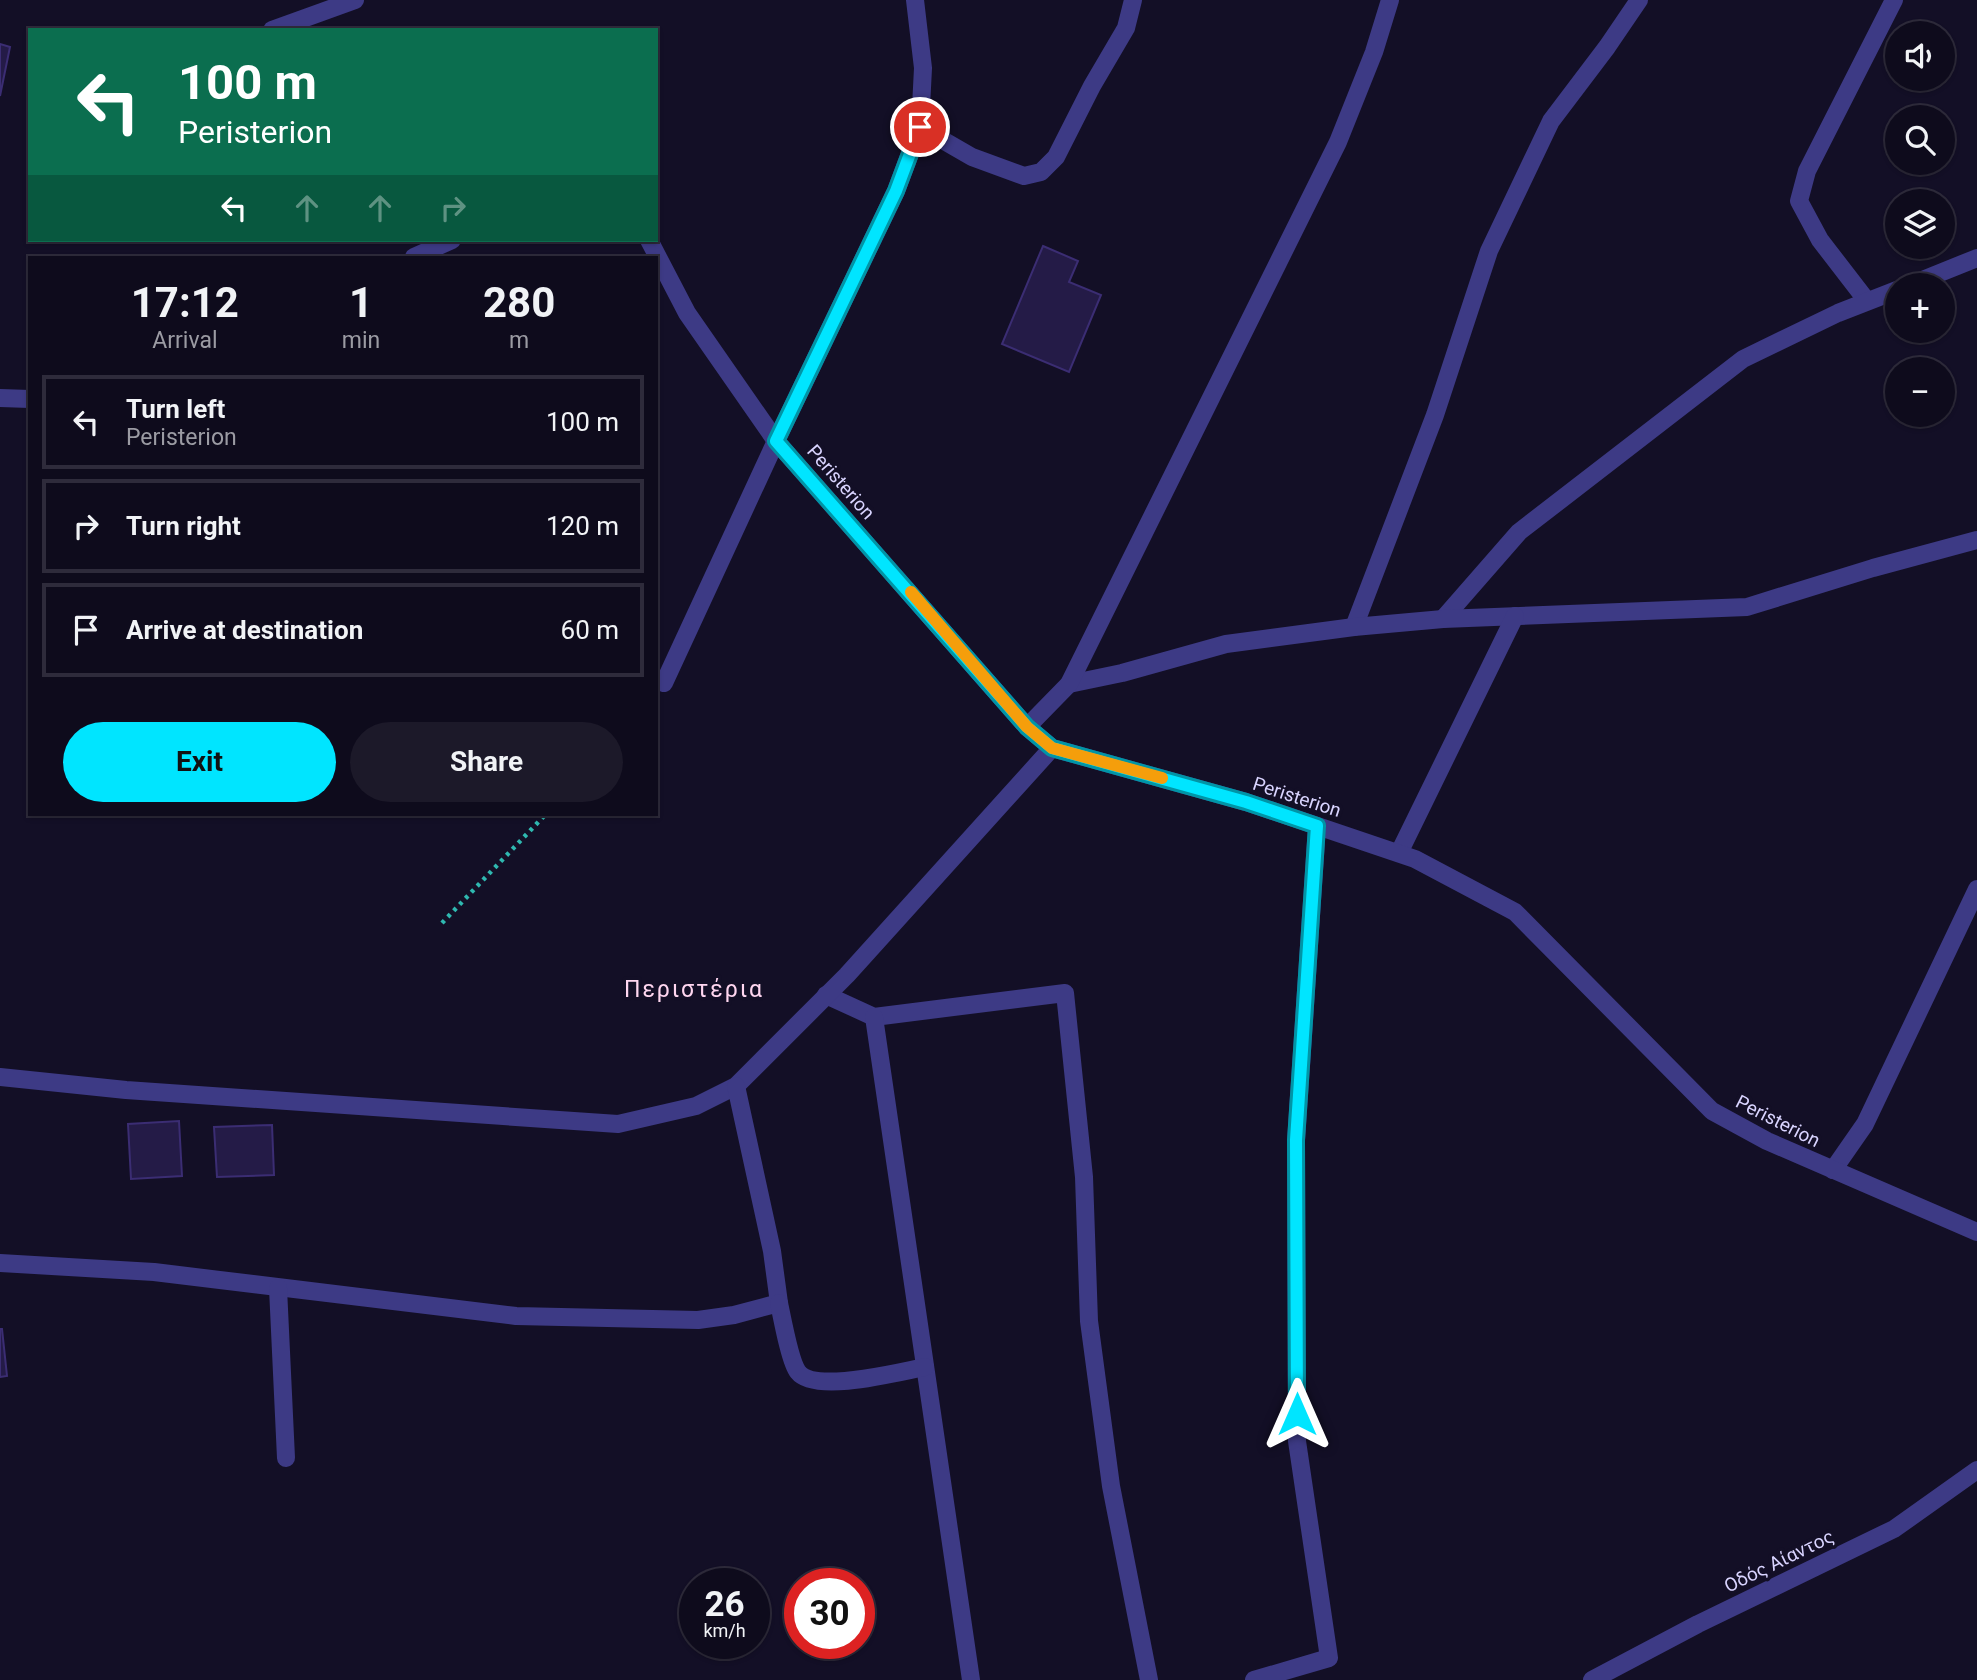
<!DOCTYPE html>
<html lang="en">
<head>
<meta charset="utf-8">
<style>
	body { margin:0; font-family:Roboto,sans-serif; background:#1c1929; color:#f1f3f6; height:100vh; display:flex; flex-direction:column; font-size:26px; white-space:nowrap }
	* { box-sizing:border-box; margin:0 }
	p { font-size:23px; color:#9b9ba3 }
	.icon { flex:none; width:38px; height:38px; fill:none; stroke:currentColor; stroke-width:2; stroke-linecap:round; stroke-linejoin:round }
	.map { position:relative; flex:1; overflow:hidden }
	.drawer { position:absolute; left:28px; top:256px; width:630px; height:560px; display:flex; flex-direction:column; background:#0e0b1c; border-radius:0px; box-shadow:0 2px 5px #0004,0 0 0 2px #2e2b3b }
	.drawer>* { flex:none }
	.guide { position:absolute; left:28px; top:28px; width:630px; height:214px; border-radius:0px; box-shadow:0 2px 5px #0004,0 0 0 2px #2e2b3b; background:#0b6e4f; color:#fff; overflow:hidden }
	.buttons { position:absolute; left:1885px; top:21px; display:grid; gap:14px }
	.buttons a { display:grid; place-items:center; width:70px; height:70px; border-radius:50%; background:#0e0b1c; box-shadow:0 2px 5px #0004,0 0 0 2px #2e2b3b; font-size:35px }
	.speed { position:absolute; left:679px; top:1568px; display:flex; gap:14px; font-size:35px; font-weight:700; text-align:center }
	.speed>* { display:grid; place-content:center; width:91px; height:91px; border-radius:50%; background:#0e0b1c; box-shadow:0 2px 5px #0004,0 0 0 2px #2e2b3b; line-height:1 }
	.speed small { font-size:18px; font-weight:400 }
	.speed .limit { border:10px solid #d22; background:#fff; color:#111 }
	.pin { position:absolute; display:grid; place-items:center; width:60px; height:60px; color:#fff; margin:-30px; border:4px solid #fff; border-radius:50%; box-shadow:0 2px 7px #0007 }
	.me { position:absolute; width:77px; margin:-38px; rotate:0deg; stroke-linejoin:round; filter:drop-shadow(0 0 5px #0008) }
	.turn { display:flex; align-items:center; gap:24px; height:147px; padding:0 35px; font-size:32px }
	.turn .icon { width:91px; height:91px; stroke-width:2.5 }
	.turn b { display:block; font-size:49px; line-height:60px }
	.lanes { display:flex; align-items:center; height:66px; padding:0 35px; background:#0003; justify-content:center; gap:35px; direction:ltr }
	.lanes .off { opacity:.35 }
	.eta { display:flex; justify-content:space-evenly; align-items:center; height:119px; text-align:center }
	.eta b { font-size:42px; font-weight:700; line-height:49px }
	.button { display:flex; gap:14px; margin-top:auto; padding:14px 35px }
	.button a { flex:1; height:80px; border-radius:42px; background:#00e5ff; color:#111; font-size:28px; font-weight:700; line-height:80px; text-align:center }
	.button a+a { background:#1c1929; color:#f1f3f6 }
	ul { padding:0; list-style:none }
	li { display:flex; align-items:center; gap:21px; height:94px; margin:0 14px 10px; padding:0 21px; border:4px solid #2e2b3b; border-radius:0px }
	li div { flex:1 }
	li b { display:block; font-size:26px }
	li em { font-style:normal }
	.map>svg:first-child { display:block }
	.building { fill:#241b47; stroke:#3b2d73; stroke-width:2 }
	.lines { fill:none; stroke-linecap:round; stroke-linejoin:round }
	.path { stroke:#2fb8b0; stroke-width:4.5; stroke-dasharray:3.5 5; stroke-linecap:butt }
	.minor { stroke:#3d3a85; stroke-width:18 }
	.tertiary { stroke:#3d3a85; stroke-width:18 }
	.route-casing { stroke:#0095a6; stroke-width:18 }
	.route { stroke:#00e5ff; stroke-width:12 }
	.slow { stroke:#f59e0b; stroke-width:12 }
	.labels { text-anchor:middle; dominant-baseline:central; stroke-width:7; stroke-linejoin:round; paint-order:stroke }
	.street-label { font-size:19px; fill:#d9d4ff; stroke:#130f26 }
	.quarter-label { font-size:23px; letter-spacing:2px; fill:#ffd6f0; stroke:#130f26 }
</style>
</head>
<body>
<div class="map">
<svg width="1977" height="1680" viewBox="0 0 1977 1680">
	<rect width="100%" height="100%" fill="#130f26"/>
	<!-- building -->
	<g class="building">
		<path d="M0 44 10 47 0 96Z"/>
		<path d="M1043 246 1078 261 1069 282 1101 295 1069 372 1002 344Z"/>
		<path d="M179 1121 182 1176 131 1179 128 1124Z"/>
		<path d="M272 1125 274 1175 217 1177 214 1127Z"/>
		<path d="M0 1329H2L7 1376 0 1377Z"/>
	</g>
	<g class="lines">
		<!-- path -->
		<path class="path" d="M442 923 546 814"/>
		<!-- minor -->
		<g class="minor">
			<path d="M272 30 355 0"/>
			<path d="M920 127 972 157 1024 176 1041 172 1056 157 1092 86 1126 28 1133 0"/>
			<path d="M1910 285 1977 258"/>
			<path d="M1867 301 1820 240 1799 201 1807 171 1894 0"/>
			<path d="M1443 619 1519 532 1743 359 1838 313 1897 290"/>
			<path d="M1354 627 1435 415 1489 251 1551 121 1607 47 1639 0"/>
			<path d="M664 683 776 441 896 191 920 127 923 68 915 0"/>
			<path d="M1069 684 1122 673 1226 644 1354 627 1443 619 1747 607 1873 568 1977 540"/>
			<path d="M1027 727 1069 684 1338 142 1374 52 1390 0"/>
			<path d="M1399 853 1515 616"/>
			<path d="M826 995 874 1017 1065 993 1084 1177 1089 1321 1111 1486 1149 1680"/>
			<path d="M874 1017 971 1680"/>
			<path d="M0 1077 126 1090 618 1124 696 1106 736 1086 847 975 1052 748"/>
			<path d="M1833 1170 1865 1124 1977 889"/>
			<path d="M0 1263 154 1272 516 1316 698 1320 734 1315 779 1303 772 1251 736 1086"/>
			<path d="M278 1288 286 1458"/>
			<path d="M779 1303C782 1317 790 1362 798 1372 815 1394 899 1372 925 1367"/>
			<path d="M1254 1680 1329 1658 1297 1441 1296 1141 1317 826"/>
			<path d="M1592 1680 1698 1624 1894 1529 1977 1470"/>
		</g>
		<!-- tertiary -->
		<g class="tertiary">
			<path d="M649 240 687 313 776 441 1027 727 1052 748 1246 802 1415 859 1515 912 1712 1111 1767 1141 1977 1232"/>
			<path d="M414 257 452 240"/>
			<path d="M0 398 30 399"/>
		</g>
	</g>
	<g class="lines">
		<!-- route casing -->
		<g class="route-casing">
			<path id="route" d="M920 127 896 191 776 441 1027 727 1052 748 1246 802 1317 826 1296 1140 1297 1414"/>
		</g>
		<!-- route -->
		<use href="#route" class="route"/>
		<!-- slow -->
		<path class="slow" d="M911 592 1027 727 1052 748 1162 778"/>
	</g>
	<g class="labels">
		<!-- street labels -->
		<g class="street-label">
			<text transform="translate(841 482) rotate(49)">Peristerion</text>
			<text transform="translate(1297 797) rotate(18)">Peristerion</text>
			<text transform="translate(1778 1121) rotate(27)">Peristerion</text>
			<text transform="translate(1779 1561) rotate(-26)">Οδός Αίαντος</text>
		</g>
		<!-- quarter labels -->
		<g class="quarter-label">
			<text x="694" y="989">Περιστέρια</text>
		</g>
	</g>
</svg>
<div class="buttons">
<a><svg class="icon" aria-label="sound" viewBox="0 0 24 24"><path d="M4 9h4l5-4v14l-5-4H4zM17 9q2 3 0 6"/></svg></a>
<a><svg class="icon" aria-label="search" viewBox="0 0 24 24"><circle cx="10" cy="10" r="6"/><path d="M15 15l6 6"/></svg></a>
<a><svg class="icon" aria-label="layers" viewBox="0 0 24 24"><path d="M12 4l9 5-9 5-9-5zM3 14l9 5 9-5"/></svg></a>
<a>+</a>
<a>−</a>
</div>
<div class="speed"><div>26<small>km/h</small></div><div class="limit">30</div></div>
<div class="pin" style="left:920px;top:127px;background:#d93025"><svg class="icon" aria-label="arrive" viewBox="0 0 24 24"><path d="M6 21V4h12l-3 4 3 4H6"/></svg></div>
<svg class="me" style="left:1297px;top:1414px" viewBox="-20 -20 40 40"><path d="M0-17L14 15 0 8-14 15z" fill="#00e5ff" stroke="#fff" stroke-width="4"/></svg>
<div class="guide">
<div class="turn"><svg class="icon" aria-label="left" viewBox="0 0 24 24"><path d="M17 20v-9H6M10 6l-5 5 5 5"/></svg><div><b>100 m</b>Peristerion</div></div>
<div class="lanes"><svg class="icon" aria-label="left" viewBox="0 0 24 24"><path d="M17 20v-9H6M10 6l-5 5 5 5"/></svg><svg class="icon off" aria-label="ahead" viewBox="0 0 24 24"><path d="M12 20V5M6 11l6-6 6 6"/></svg><svg class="icon off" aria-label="ahead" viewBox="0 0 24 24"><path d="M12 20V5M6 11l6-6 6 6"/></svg><svg class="icon off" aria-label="right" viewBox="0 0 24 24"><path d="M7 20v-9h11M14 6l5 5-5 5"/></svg></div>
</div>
<section class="drawer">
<div class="eta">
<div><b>17:12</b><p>Arrival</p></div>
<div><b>1</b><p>min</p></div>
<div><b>280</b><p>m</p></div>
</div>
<ul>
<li><svg class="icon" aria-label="left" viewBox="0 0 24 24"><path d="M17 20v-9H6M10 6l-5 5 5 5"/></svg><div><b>Turn left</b><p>Peristerion</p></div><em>100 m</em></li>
<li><svg class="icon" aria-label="right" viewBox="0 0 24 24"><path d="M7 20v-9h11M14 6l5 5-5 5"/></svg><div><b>Turn right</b></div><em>120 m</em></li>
<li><svg class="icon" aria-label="arrive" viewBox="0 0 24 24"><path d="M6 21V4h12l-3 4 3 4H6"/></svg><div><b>Arrive at destination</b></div><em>60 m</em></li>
</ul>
<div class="button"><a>Exit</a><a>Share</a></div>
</section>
</div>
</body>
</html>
